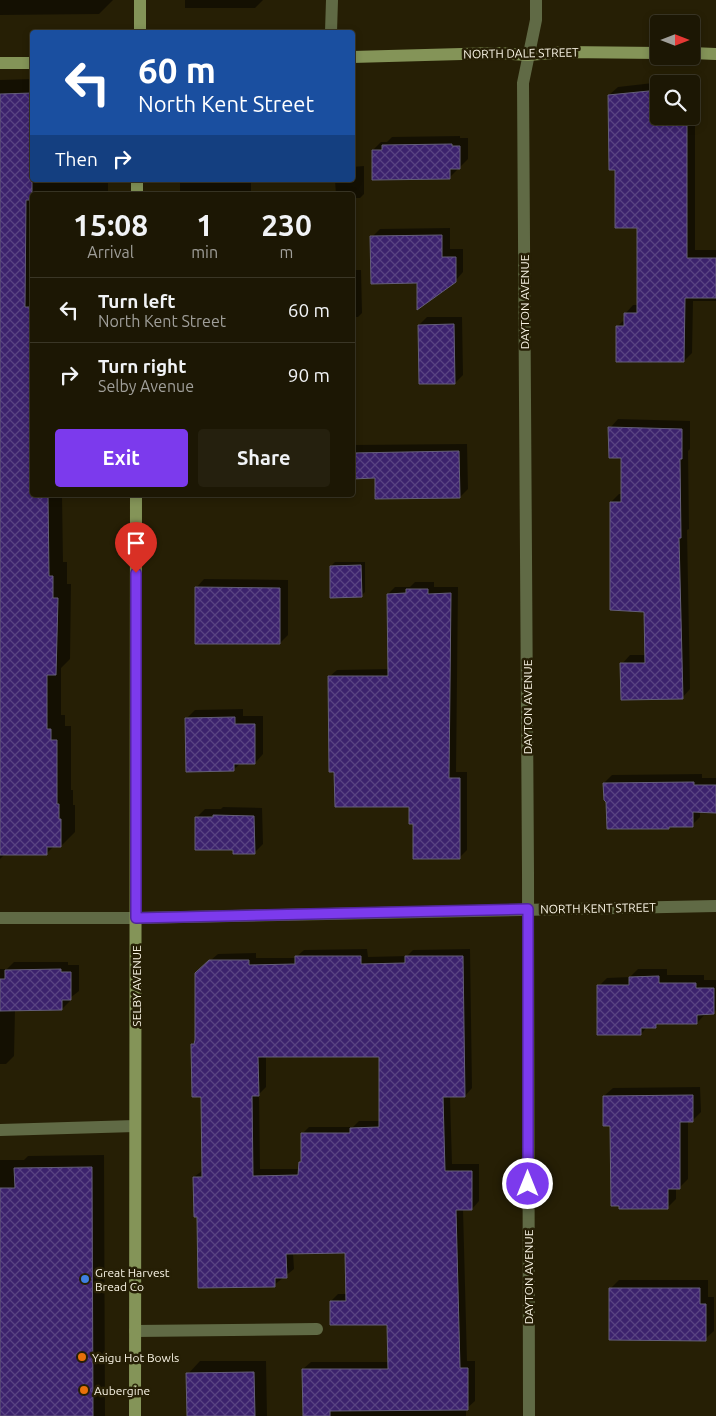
<!DOCTYPE html>
<html lang="en">
<head>
<meta charset="utf-8">
<style>
	body { margin:0; font-family:Ubuntu,sans-serif; background:#25200e; color:#f1f3f6; height:100vh; display:flex; flex-direction:column; font-size:19px; white-space:nowrap }
	* { box-sizing:border-box; margin:0 }
	p { font-size:16px; color:#a09f9a }
	.icon { flex:none; width:28px; height:28px; fill:none; stroke:currentColor; stroke-width:2; stroke-linecap:round; stroke-linejoin:round }
	.map { position:relative; flex:1; overflow:hidden }
	.side { position:absolute; left:30px; top:192px; width:325px; height:305px; display:flex; flex-direction:column; background:#1c1704; border-radius:5px; box-shadow:0 2px 8px #0003,0 0 0 1px #3a3626 }
	.side>* { flex:none }
	.top-card { position:absolute; left:30px; top:30px; width:325px; height:152px; border-radius:5px; box-shadow:0 2px 8px #0003,0 0 0 1px #3a3626; background:#1a4fa0; color:#fff; overflow:hidden }
	.needle { width:32px; rotate:90deg }
	.fabs { position:absolute; left:650px; top:15px; display:grid; gap:10px }
	.fabs a { display:grid; place-items:center; width:50px; height:50px; border-radius:5px; background:#1c1704; box-shadow:0 2px 8px #0003,0 0 0 1px #3a3626; font-size:25px }
	.pin { position:absolute; display:grid; place-items:center; width:42px; height:42px; color:#fff; margin:-51px -21px; border-radius:50% 50% 50% 0; rotate:-45deg; box-shadow:0 0 5px #0007 }
	.pin .icon { rotate:45deg }
	.me { position:absolute; width:55px; margin:-28px; rotate:0deg; stroke-linejoin:round; filter:drop-shadow(0 0 4px #0008) }
	.turn { display:flex; align-items:center; gap:18px; height:105px; padding:0 25px; font-size:22px }
	.turn .icon { width:65px; height:65px; stroke-width:2.5 }
	.turn b { display:block; font-size:35px; line-height:42px }
	.then { display:flex; align-items:center; height:48px; padding:0 25px; background:#0003; gap:10px; font-size:19px }
	.eta { display:flex; justify-content:space-evenly; align-items:center; height:85px; text-align:center }
	.eta b { font-size:30px; font-weight:700; line-height:35px }
	.button { display:flex; gap:10px; margin-top:auto; padding:10px 25px }
	.button a { flex:1; height:58px; border-radius:5px; background:#7c3aed; color:#fff; font-size:20px; font-weight:700; line-height:58px; text-align:center }
	.button a+a { background:#25200e; color:#f1f3f6 }
	ul { padding:0; list-style:none }
	li { display:flex; align-items:center; gap:15px; height:65px; padding:0 25px; border-top:1px solid #3a3626 }
	li div { flex:1 }
	li b { display:block; font-size:19px }
	li em { font-style:normal }
	.map>svg:first-child { display:block }
	.shadow { fill:#0007; fill-rule:evenodd }
	.building { fill:url(#building-cross-hatch); stroke:#645e79; fill-rule:evenodd }
	.lines { fill:none; stroke-linecap:round; stroke-linejoin:round }
	.lane { stroke:#606a45; stroke-width:12 }
	.street { stroke:#606a45; stroke-width:12 }
	.secondary { stroke:#849458; stroke-width:12 }
	.route-casing { stroke:#51269a; stroke-width:12 }
	.route { stroke:#7c3aed; stroke-width:9 }
	.shop-dot { fill:#3f7fe0; stroke:#261f05; stroke-width:2 }
	.food-dot { fill:#e8710a; stroke:#261f05; stroke-width:2 }
	.labels { text-anchor:middle; dominant-baseline:central; stroke-width:5; stroke-linejoin:round; paint-order:stroke }
	.street-label { font-size:12px; fill:#f8f3e4; stroke:#261f05 }
	.poi-label { font-size:12px; fill:#f8f3e4; stroke:#261f05; text-anchor:start }
</style>
</head>
<body>
<div class="map">
<svg width="716" height="1416" viewBox="0 0 716 1416">
	<defs>
		<pattern id="building-cross-hatch" width="8" height="8" patternUnits="userSpaceOnUse" patternTransform="scale(1.25)"><rect width="8" height="8" fill="#3c226d"/><path d="M0 0l8 8M0 8l8-8" fill="none" stroke="#594382"/></pattern>
	</defs>
	<rect width="100%" height="100%" fill="#261f05"/>
	<!-- shadow -->
	<g class="shadow">
		<path d="M0 0H113L99 14 0 15Z"/>
		<path d="M185 0H263L255 8H185Z"/>
		<path d="M32 79V180H108V195H32V495H62L63 562H67V584H71L70 659 61 668V715H65V726H71V790H73V805H75V832L61 846H54L46 854H5L0 859V80Z"/>
		<path d="M662 82 669 84H659V116H691V84H681L695 83V250H716V301H693L692 353 684 361 617 327 625 319V314L633 305H639V226L616 168 609 95 618 87Z"/>
		<path d="M460 136V138H468V159L450 177 373 150 381 142H387L392 137Z"/>
		<path d="M364 166V194L360 198H352V195H336L335 180H352V167Z"/>
		<rect x="180" y="180" width="71" height="15"/>
		<path d="M450 228V249H463V272L455 281 418 282 372 237 380 229Z"/>
		<path d="M352 270H361L362 313 358 317H352Z"/>
		<path d="M427 317H462L463 375 455 383 419 325Z"/>
		<path d="M618 419 690 421V449L688 451 689 529 687 530 690 689 682 698 622 664 630 655H646V611L611 502 619 494H622V457L610 428Z"/>
		<path d="M467 444 468 489 460 497 376 477H352V445Z"/>
		<path d="M335 562H365V592L361 596 331 566Z"/>
		<path d="M204 579 288 580V635L280 643 196 588Z"/>
		<path d="M415 582H434V587H458L456 772H467V850L459 858 414 822 410 805 329 677 337 670 389 669 388 594 395 587H410Z"/>
		<path d="M243 709V716H263V754L255 763H241L233 770 187 718 195 710Z"/>
		<path d="M702 774V778H716V812L700 811V817L692 825 608 802 604 783 612 775Z"/>
		<path d="M223 807 262 808 263 844 254 853 234 848 196 818 205 809H221Z"/>
		<path d="M367 949 368 957 407 956 413 950 470 949 472 1088 465 1096H450L452 1164H479V1201L472 1209H463L467 1361H475V1401L466 1409V1416H304L303 1369 311 1362H389V1323L331 1301 338 1294H348L347 1252 293 1253 294 1269 274 1285 198 1216 194 1177 203 1170 202 1096 192 1044 197 1040 204 966 218 954 256 953V958H295L304 950ZM380 1055V1121H359L353 1127H309L302 1134V1161L300 1163V1169H260L259 1094 266 1087V1056Z"/>
		<path d="M14 962H68V965H79V991L70 998V1001L62 1009 15 1010 14 1056 6 1064H0V969H7Z"/>
		<path d="M638 969H667V975H704V980H716V1010L713 1013 705 1014 697 1023H660L656 1027H647L641 1034 599 986 607 978 630 977Z"/>
		<path d="M700 1087 701 1112 693 1120H688V1179L680 1187H676V1199L667 1208 612 1125 604 1096 613 1088Z"/>
		<path d="M104 1155 105 1416H0V1160H24L28 1156Z"/>
		<path d="M619 1280H708V1297H714V1331L705 1339 611 1288Z"/>
		<path d="M200 1361H266L267 1416H188V1374Z"/>
	</g>
	<!-- building -->
	<g class="building">
		<path d="M659 90V116H687V258H716V298H685L684 362H616V326H624V313H637V228H615V170H609L608 95Z"/>
		<path d="M32 93V200H26L25 307H32V495H48L49 576H53V598H58L56 675H47V729H51V740H57V804H59V819H61V847H47V855H0V94Z"/>
		<path d="M452 144V146H460V169H450V179L372 180V150H382V145Z"/>
		<path d="M442 235V257H456V282L417 310V283L371 284 370 236Z"/>
		<path d="M454 324 455 384H419L418 325Z"/>
		<path d="M608 427 682 429V459H680L681 538H679L683 699 621 700 620 663H645L644 612 610 610V502H621V458H609Z"/>
		<path d="M459 451 460 498 375 499V478L352 479V453Z"/>
		<path d="M361 565 362 597 330 598V566Z"/>
		<path d="M195 587 280 588V644H195Z"/>
		<path d="M406 589H428V594L451 593 449 778H460V859H413V824H409V807H335L334 772H329L328 676H388L387 594 406 593Z"/>
		<path d="M235 717V724H255V764H234V771L186 772 185 718Z"/>
		<path d="M694 782V785H716V813L693 812V827H669V829H607L606 802 604 800 603 783Z"/>
		<path d="M213 815 254 816 255 854H233V850H195V817H213Z"/>
		<path d="M295 956H361V964L405 963V956H463L465 1097H443L445 1171H472V1210H456L460 1368H468V1410L330 1411V1416H303L302 1369H388L387 1325H330V1301H346L345 1253 286 1254 287 1278H275V1287L198 1288 197 1217H194L193 1177H202L201 1097H192L191 1044H194L195 1040V973L209 960H249V965L295 964ZM258 1057H379V1127L350 1128V1133H301V1162H299L298 1175 253 1176 252 1096H259Z"/>
		<path d="M61 969V972H71V1000H62V1010L0 1011V979H5V970Z"/>
		<path d="M659 976V983H696V988H714V1014L697 1015V1024H656V1028H641V1035H597V985H629V977Z"/>
		<path d="M693 1095V1122H680V1189H668V1209H619V1206H611L610 1126H603V1096Z"/>
		<path d="M92 1167 93 1416H0V1188H15L14 1168Z"/>
		<path d="M609 1288H700V1304H706V1341L609 1340Z"/>
		<path d="M254 1372 255 1416H187L186 1373Z"/>
	</g>
	<g class="lines">
		<!-- lane -->
		<g class="lane">
			<path d="M331 32 332 0"/>
			<path d="M0 1130 135 1126"/>
			<path d="M135 1331 317 1329"/>
		</g>
		<!-- street -->
		<g class="street">
			<path d="M0 918H136L716 906"/>
			<path d="M529 1416 528 872 523 83 536 20V0"/>
		</g>
		<!-- secondary -->
		<g class="secondary">
			<path d="M140 32V0"/>
			<path d="M691 53 716 54"/>
			<path d="M352 57 498 53 528 55 565 52 659 53"/>
			<path d="M0 63H32"/>
			<path d="M137 180V195"/>
			<path d="M135 1416 136 495"/>
		</g>
	</g>
	<g class="lines">
		<!-- route casing -->
		<g class="route-casing">
			<path id="route" d="M136 573V918L528 909V1184"/>
		</g>
		<!-- route -->
		<use href="#route" class="route"/>
	</g>
	<!-- markers -->
	<circle class="shop-dot" cx="85" cy="1279" r="5"/>
	<g class="food-dot">
		<circle cx="82" cy="1357" r="5"/>
		<circle cx="84" cy="1390" r="5"/>
	</g>
	<g class="labels">
		<!-- street labels -->
		<g class="street-label">
			<text transform="translate(521 53) rotate(-1)">NORTH DALE STREET</text>
			<text transform="translate(524 302) rotate(-90)">DAYTON AVENUE</text>
			<text transform="translate(527 707) rotate(-90)">DAYTON AVENUE</text>
			<text transform="translate(598 908) rotate(-1)">NORTH KENT STREET</text>
			<text transform="translate(136 986) rotate(-90)">SELBY AVENUE</text>
			<text transform="translate(528 1277) rotate(-90)">DAYTON AVENUE</text>
		</g>
		<!-- poi labels -->
		<g class="poi-label">
			<text x="95" y="1272">Great Harvest<tspan x="95" dy="14">Bread Co</tspan></text>
			<text x="92" y="1357">Yaigu Hot Bowls</text>
			<text x="94" y="1390">Aubergine</text>
		</g>
	</g>
</svg>
<div class="fabs">
<a><svg class="needle" viewBox="-14 -14 28 28"><path d="M0-13l5 13h-10z" fill="#e53935"/><path d="M0 13l5-13h-10z" fill="#a09f9a"/></svg></a>
<a><svg class="icon" aria-label="search" viewBox="0 0 24 24"><circle cx="10" cy="10" r="6"/><path d="M15 15l6 6"/></svg></a>
</div>
<div class="pin" style="left:136px;top:573px;background:#d93025"><svg class="icon" aria-label="arrive" viewBox="0 0 24 24"><path d="M6 21V4h12l-3 4 3 4H6"/></svg></div>
<svg class="me" style="left:528px;top:1184px" viewBox="-20 -20 40 40"><circle r="17" fill="#7c3aed" stroke="#fff" stroke-width="3"/><path d="M0-11L8 9 0 5-8 9z" fill="#fff"/></svg>
<div class="top-card">
<div class="turn"><svg class="icon" aria-label="left" viewBox="0 0 24 24"><path d="M17 20v-9H6M10 6l-5 5 5 5"/></svg><div><b>60 m</b>North Kent Street</div></div>
<div class="then">Then<svg class="icon" aria-label="right" viewBox="0 0 24 24"><path d="M7 20v-9h11M14 6l5 5-5 5"/></svg></div>
</div>
<section class="side">
<div class="eta">
<div><b>15:08</b><p>Arrival</p></div>
<div><b>1</b><p>min</p></div>
<div><b>230</b><p>m</p></div>
</div>
<ul>
<li><svg class="icon" aria-label="left" viewBox="0 0 24 24"><path d="M17 20v-9H6M10 6l-5 5 5 5"/></svg><div><b>Turn left</b><p>North Kent Street</p></div><em>60 m</em></li>
<li><svg class="icon" aria-label="right" viewBox="0 0 24 24"><path d="M7 20v-9h11M14 6l5 5-5 5"/></svg><div><b>Turn right</b><p>Selby Avenue</p></div><em>90 m</em></li>
</ul>
<div class="button"><a>Exit</a><a>Share</a></div>
</section>
</div>
</body>
</html>
